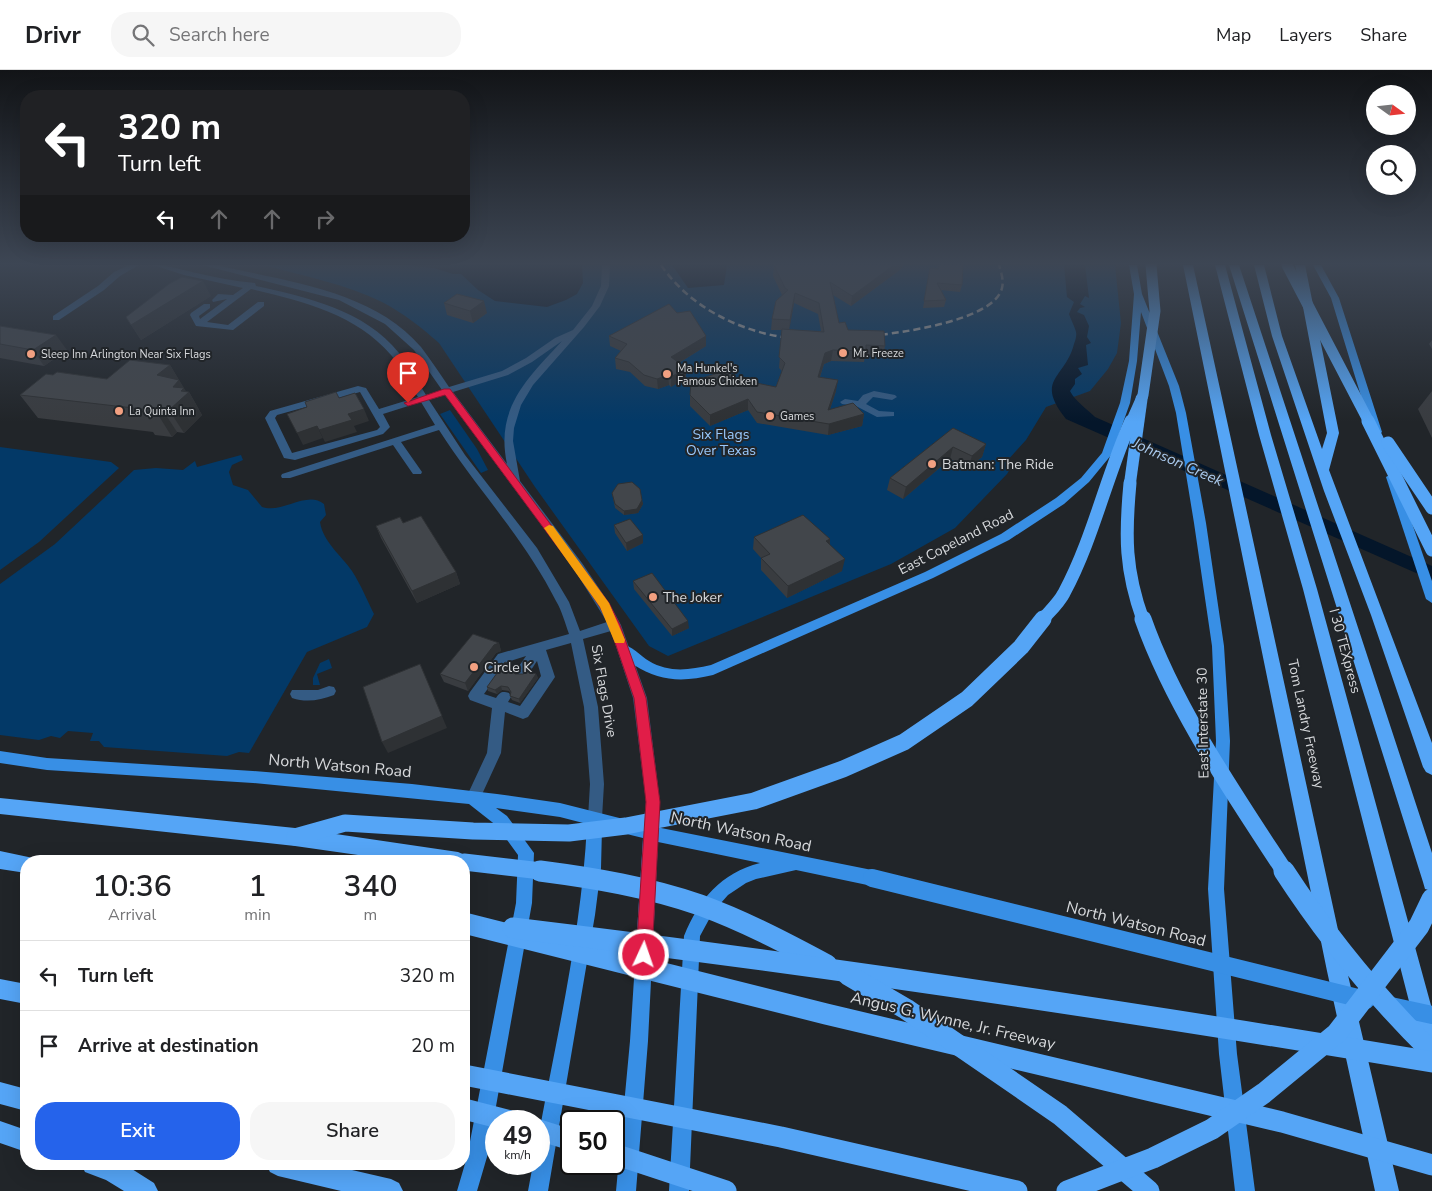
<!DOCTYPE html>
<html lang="en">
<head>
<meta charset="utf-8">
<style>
	body { margin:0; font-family:"Nunito Sans",sans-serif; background:#f6f6f6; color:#202124; height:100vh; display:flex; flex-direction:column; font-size:19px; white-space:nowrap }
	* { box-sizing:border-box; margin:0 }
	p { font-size:16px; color:#757577 }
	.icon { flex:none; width:28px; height:28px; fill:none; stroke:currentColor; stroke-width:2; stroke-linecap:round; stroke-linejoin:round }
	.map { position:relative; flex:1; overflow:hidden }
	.details { position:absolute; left:20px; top:785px; width:450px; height:315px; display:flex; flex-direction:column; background:#fff; border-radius:20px; box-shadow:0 5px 20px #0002 }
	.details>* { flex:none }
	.guide { position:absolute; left:20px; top:20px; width:450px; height:152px; border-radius:20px; box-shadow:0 5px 20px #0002; background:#202124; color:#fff; overflow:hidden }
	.needle { width:32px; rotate:105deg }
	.controls { position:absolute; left:1366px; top:15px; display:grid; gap:10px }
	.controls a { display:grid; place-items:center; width:50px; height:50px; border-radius:50%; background:#fff; box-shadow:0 5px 20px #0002; font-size:25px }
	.speed { position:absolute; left:485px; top:1040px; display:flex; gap:10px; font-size:25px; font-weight:700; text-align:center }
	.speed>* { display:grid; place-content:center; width:65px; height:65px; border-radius:50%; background:#fff; box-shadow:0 5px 20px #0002; line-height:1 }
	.speed small { font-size:12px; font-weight:400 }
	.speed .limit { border:2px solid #111; border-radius:8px; background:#fff; color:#111 }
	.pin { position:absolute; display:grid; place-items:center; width:42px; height:42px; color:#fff; margin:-51px -21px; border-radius:50% 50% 50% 0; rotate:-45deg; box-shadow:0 0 5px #0007 }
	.pin .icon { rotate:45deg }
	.me { position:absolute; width:55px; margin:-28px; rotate:3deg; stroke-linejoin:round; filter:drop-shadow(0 0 4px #0008) }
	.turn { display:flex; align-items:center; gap:18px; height:105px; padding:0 15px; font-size:22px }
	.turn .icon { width:65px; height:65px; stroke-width:2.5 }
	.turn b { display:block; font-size:35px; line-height:42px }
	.lanes { display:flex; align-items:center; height:48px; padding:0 15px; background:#0003; justify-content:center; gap:25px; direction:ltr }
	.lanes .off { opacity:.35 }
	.eta { display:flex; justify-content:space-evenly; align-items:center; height:85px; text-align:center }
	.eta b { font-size:30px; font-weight:600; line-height:35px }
	.action { display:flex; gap:10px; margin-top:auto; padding:10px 15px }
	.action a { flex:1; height:58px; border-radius:20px; background:#2563eb; color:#fff; font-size:20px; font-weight:600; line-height:58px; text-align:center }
	.action a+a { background:#f6f6f6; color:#202124 }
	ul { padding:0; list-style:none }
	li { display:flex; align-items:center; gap:15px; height:70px; padding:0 15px; border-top:1px solid #e0e0e0 }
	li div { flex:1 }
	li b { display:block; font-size:19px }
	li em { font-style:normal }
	header { display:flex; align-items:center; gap:30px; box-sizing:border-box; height:70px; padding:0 25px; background:#fff; border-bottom:1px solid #e0e0e0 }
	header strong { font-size:24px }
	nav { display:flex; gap:28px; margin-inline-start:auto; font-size:18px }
	.search { width:350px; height:45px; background:#f6f6f6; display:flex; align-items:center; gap:12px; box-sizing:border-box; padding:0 18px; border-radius:20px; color:#757577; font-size:19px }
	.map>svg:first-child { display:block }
	.green { fill:#033967 }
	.water { fill:#04162a }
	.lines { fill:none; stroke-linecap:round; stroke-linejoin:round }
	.minor { fill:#345b84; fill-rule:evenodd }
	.major { fill:#388fe5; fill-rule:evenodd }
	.highway { fill:#55a5f6; fill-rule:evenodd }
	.rail { stroke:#a4a7aa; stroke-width:2.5; stroke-dasharray:7 4; stroke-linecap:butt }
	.major-bridge { stroke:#388fe5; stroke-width:18 }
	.highway-bridge-far3 { stroke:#55a5f6; stroke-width:11 }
	.highway-bridge-far2 { stroke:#55a5f6; stroke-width:13 }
	.highway-bridge-far1 { stroke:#55a5f6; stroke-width:17 }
	.highway-bridge { stroke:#55a5f6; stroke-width:21 }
	.wall { fill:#393c40; fill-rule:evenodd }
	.shaded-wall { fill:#2e3134 }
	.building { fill:#42464b; stroke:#2e3134 }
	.route { fill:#e11d48; stroke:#92132f }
	.slow { fill:#f59e0b }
	.poi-dot { fill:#f2a081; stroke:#212529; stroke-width:2 }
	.labels { text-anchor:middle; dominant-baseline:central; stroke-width:4; stroke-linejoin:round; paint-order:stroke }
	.far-poi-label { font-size:11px; fill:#d7d9dc; stroke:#212529; text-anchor:start }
	.park-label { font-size:14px; fill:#98c8fc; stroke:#212529 }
	.poi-label { font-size:14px; fill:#d7d9dc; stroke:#212529; text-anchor:start }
	.street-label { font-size:14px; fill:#d7d9dc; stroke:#212529 }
	.water-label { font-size:15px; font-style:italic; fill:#aacaed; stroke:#212529 }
	.near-street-label { font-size:16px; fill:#d7d9dc; stroke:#212529 }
</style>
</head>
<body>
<header>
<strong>Drivr</strong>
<div class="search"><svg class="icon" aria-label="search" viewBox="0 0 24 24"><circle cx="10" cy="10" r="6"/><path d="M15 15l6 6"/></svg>Search here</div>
<nav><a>Map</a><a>Layers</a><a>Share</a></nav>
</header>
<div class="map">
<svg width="1432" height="1121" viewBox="0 0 1432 1121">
	<rect width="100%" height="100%" fill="#212529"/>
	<!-- green -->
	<g class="green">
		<path d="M264 195H1115L1121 253 1117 283 1108 299 1090 321 1046 337 1026 370 1007 391 1013 394 1007 404 955 458 891 494 668 586 649 576 535 417 439 273C422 258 403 243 382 232 346 214 303 206 264 195Z"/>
		<path d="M450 340 477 379 488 400 481 403 440 344Z"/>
		<path d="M0 377 111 392 119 398 39 472 0 500Z"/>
		<path d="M241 385 243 390 232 395 229 402 233 415 248 420 262 437C282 444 307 420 324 434L326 445 320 452C323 472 341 485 352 501 361 515 367 530 374 544L367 557 307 582 249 683 239 682 227 686 104 677 99 671H90L93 663 68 661 60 668 51 666 39 670 0 665V514L55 474 134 400 156 398 183 400 195 391 197 397Z"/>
		<path d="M329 589 332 598 317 604 320 615H313V608L320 593Z"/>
	</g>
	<!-- water -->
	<g class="water">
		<path d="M403 195H582L583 213 577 224 566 230 547 237 495 231 478 220 461 204H453L434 198Z"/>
		<path d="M672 195H727L724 215 688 218Z"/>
		<path d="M1064 195H1085L1089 228 1085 226 1080 234 1085 237 1080 238 1077 242 1084 245 1089 256 1087 267 1091 273 1086 275 1088 295 1078 298 1082 304 1075 309V314L1070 321C1075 331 1087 339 1095 347L1432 496V510L1066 349C1034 309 1065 309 1074 274 1075 271 1077 266 1076 262 1075 257 1071 250 1069 244L1074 232 1067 227Z"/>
	</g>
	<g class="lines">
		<!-- minor -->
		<g class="minor">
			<path d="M129 195H139L120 206 104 220 59 250H53V246L98 216 114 202Z"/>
			<path d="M153 195C167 195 179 199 192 202 213 207 234 211 255 213L256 216C306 227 365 240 399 283 409 296 417 311 426 325L442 320 414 280 385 254 339 230 202 195H216C284 211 373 220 421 277 431 290 440 304 449 317L502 301 526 288 555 268 573 260 592 236 601 216 602 195H610L609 216 600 236 584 257 533 315 521 335 514 358 513 371 520 411 582 493 609 533 621 555 647 628 660 732 659 758 656 763 651 765 646 763 643 758 646 732 633 628 611 561 583 569 598 637 604 714 602 748 600 753 595 755 590 753 588 748 590 714 584 637 571 573 546 580 555 607 528 647 523 649 505 642 501 683 478 733 473 735 468 733 466 728 487 683 492 638 470 630 468 626 470 622 498 584 569 564C565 553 562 541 556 531 525 469 476 418 439 360L401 372 422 402 421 404H413L393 375 290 408H282L281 406 282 404 435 355 421 332 383 344 390 357 383 364 295 390 284 388 265 348 270 341 358 316 366 318 379 339 418 327C409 314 402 297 391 285 356 244 302 231 251 219L207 252 228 255 258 232H264V236L233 260 196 256 190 245 191 243 204 234H210V238L199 246 200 249 227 229 213 232 212 230 218 224 233 225 243 218 184 205ZM562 271C527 309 495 338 507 394L453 322 508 305 532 292ZM360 322 380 357 377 360 292 383 275 348 277 345ZM445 325 574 499 607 552 580 561 569 532 537 478 465 385 429 330ZM526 586 515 602 517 606C528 609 531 599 537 591L541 606 520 636 508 632 511 627 509 623C502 621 500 622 496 628L484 624 507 592Z"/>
			<path d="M874 321 895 325 897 327 892 330 873 327 866 334 879 341 894 342V346L877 347 856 336 842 334 840 332 845 329 858 331 863 325Z"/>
			<path d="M329 616 334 617 336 621 334 625C320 630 307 633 292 628L290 624 292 620H318Z"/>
		</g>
		<!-- major -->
		<g class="major">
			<path d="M1129 195H1137L1142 224 1179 316 1186 343 1206 453 1224 576 1230 671 1224 819 1237 984 1255 1121H1235L1219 984 1208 819 1216 671 1212 576 1194 453 1176 343 1169 316 1141 242 1137 291 1130 333 1112 384 1089 412 1064 434 1009 470 933 508 713 605C684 612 660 612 634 595 628 590 620 586 617 579L618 575C629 572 640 586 649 591 669 603 689 600 711 595L925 502 1001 464 1056 428 1081 408 1102 383 1120 333 1129 291 1134 224Z"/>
			<path d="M1313 195H1321L1339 228 1382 362 1380 364H1374L1372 362 1331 228Z"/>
			<path d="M1391 404 1396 407 1432 511V533L1426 529 1386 407Z"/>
			<path d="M0 681 47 688 253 701 412 714 497 724 560 733 651 756 872 800 878 803 880 808 878 813 872 816 796 800 756 809 746 813 728 825 713 842 700 866 689 1121H669L684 866C699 829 721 803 760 793L658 772 648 971 636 1121H616L630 971 643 768 602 758 601 798 595 845 548 1121H528L533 1094H539V1063C558 961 582 858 587 754L560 747 496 738 507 746 534 783 532 833 487 1087 477 1121H457L467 1087 516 833 518 785 497 756 469 734 253 713 47 700 0 693Z"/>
		</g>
		<!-- highway -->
		<g class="highway">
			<path d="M1183 195H1193L1347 901 1399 1121H1375L1327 901Z"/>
			<path d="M1215 195H1225L1271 365 1317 519 1432 939V989L1424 986 1421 978 1303 519 1259 365Z"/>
			<path d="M1229 195H1239L1432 783V821L1425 819 1423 812Z"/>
			<path d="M1254 195H1264L1282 266 1322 379 1327 363 1295 195H1305L1339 363 1329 400 1432 673V705L1426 702 1423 697 1371 545 1324 421 1272 266Z"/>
			<path d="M1142 323 1148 326 1136 413 1130 417 1124 413 1136 326Z"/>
			<path d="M0 728 295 758 458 782 465 785 467 791 464 798V791H400L295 776 0 744Z"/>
			<path d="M0 781 33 788 34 791H26V803L0 799Z"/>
			<path d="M0 909 26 914V934L0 929Z"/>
			<path d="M0 1012 26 1019V1041L0 1034Z"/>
			<path d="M0 1051 26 1060V1082L0 1073Z"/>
			<path d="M81 1094H124L154 1113 158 1121H124L106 1110 85 1102Z"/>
			<path d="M266 1094H326L391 1109 399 1113 403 1121H341L278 1106 270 1102Z"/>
		</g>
		<!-- rail -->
		<g class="rail">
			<path d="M661 195C691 239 743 263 795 269"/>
			<path d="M870 266C899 263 994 251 1002 218 1004 210 1001 202 999 195"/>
		</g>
		<!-- major-bridge -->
		<g class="major-bridge">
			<path d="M872 808 1366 930"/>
			<path d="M1391 936 1432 945"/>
		</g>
		<!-- highway-bridge-far3 -->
		<g class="highway-bridge-far3">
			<path d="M1287 195 1369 352"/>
			<path d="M1131 352 1143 325 1155 241 1151 195"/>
		</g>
		<!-- highway-bridge-far2 -->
		<g class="highway-bridge-far2">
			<path d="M1368 351 1432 480"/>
			<path d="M1388 373 1432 438"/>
			<path d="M1130 413C1125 466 1125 500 1143 550"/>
			<path d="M1042 550C1049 542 1059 533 1064 523 1093 469 1106 407 1131 351"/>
		</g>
		<!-- highway-bridge-far1 -->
		<g class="highway-bridge-far1">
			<path d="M1143 549C1174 637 1234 724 1285 802"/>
			<path d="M295 767 345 753 473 761 569 763 626 756 754 731 843 699 904 672 967 629 1021 577 1043 549"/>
			<path d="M464 792 550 802"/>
		</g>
		<!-- highway-bridge -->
		<g class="highway-bridge">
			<path d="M540 801C594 808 648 817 700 835 744 851 786 873 827 895"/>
			<path d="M1284 801C1327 867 1376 927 1432 982"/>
			<path d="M464 853 826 944 1282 1052 1432 1095"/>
			<path d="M513 858C820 895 1127 941 1432 992"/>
			<path d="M848 905 906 939 1060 1045 1149 1121"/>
			<path d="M464 1005 781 1067 1017 1121"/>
			<path d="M464 1039 511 1051"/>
			<path d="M539 1060 571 1070"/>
			<path d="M614 1084 726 1121"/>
			<path d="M1067 1121 1153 1088 1212 1059 1264 1023 1337 963 1419 856 1432 829"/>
		</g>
	</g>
	<!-- wall -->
	<g class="wall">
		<path d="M774 195 901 199 851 236 833 225 839 253 848 260 885 276 883 287 865 286 864 292 831 291 824 294 820 307 836 321 830 339 864 344 862 356 828 365 757 353 748 340 710 356 690 336V325L737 309 776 317 782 301 779 298 782 260H771L772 249 782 225 773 206ZM794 233 818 244 821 261 789 260Z"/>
		<path d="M938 195 962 215 960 222 941 220 946 230 944 237 923 238 930 198 937 199Z"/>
		<path d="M211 226 141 270 126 247Z"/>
		<path d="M444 233 487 243 473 253 447 245Z"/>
		<path d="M677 243 706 266V276L679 293 686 298V308L671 317 669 315 658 319 645 316 630 302 616 299 615 288 621 281 610 276 609 266Z"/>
		<path d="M0 256 67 280 44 296 0 288Z"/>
		<path d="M1432 270V279L1429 274Z"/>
		<path d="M170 295 186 322H189L202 345 184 363 177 362 172 367 155 365 153 362 38 348 20 325 107 309Z"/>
		<path d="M1432 321V368L1418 339Z"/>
		<path d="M953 358 986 374 982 387 968 398 950 389 903 429 887 420 890 408Z"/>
		<path d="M612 423 642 430 643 434 638 443 624 445 615 438Z"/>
		<path d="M403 453 456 502 460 514 417 533 381 468 376 456Z"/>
		<path d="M614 455 643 473 627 481 615 463Z"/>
		<path d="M754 467 830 469V475L842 501 787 528 761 500V488L753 479Z"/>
		<path d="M633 511 689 558 672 566 634 519Z"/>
		<path d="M499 573 501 581 496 583 468 621 444 612 440 604Z"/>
		<path d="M513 596 515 599 514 601 515 604H536L538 608 520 633 512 630 510 626 511 624 509 621 502 620 497 624 488 621 487 617Z"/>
	</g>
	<!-- shaded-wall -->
	<g class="shaded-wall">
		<path d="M894 195H903L901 199 851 236 852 226Z"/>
		<path d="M203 211 211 226 141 270 131 255Z"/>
		<path d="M795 223 794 233 789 261 790 250Z"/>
		<path d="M484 231 487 243 473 253 470 241Z"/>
		<path d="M56 265 67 280 44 296 33 280Z"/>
		<path d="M706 266V276L672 297 671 287Z"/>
		<path d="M833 280 831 291 824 294 816 318 818 307 825 283Z"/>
		<path d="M170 295 187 323 189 322 202 345 184 363 169 340 157 305Z"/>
		<path d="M686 298V308L671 317V307Z"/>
		<path d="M668 305 669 315 658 319 657 309Z"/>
		<path d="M838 310 836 321 826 351 828 340Z"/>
		<path d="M748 329V340L710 356V345Z"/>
		<path d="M162 339 177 362 172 367 157 343Z"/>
		<path d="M364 339 369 351 354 356 357 362 325 372 319 360 348 344Z"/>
		<path d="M864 344 862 356 828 365 829 354Z"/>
		<path d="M317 356 323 368 303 375 297 363Z"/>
		<path d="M986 374 982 387 968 398 972 386Z"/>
		<path d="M953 377 950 389 903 429 906 417Z"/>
		<path d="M642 430 643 434 638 443 624 445V441Z"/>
		<path d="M643 465V473L627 481 626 473Z"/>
		<path d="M830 469 829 482 826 471Z"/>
		<path d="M845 489 842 501 787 528 788 516Z"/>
		<path d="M456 502 460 514 417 533 412 521Z"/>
		<path d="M688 551 689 558 672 566V559Z"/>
		<path d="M499 573 501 581 496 583 468 621 465 613 494 575Z"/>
		<path d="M420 594 447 658 388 683 382 672Z"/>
		<path d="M536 604 538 608 520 633 519 629Z"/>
		<path d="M501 616 502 620 497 624 495 620Z"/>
	</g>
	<!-- building -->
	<g class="building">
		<path d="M774 195H894L852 226 830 212 839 253 845 252 848 260 884 261 885 276 866 275V281L833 280 825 283 818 307 838 310 828 340 853 333 864 344 829 354 757 342 748 329 710 345 690 325 691 312 727 300 737 309 776 317 785 293 779 287 782 259 824 262 819 233 795 223 790 250 772 249 776 231 788 220 785 218Z"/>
		<path d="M939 195H963L962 215 937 213 946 230 924 231 930 198 938 199Z"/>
		<path d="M182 207 203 211 131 255 126 247 169 214Z"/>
		<path d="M457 224 484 231 470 241 444 233Z"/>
		<path d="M669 234 677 243 690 241 706 266 671 287 686 298 671 307 668 305 657 309 644 305 629 292 615 288 627 274 609 266Z"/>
		<path d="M0 256 56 265 33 280 0 274Z"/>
		<path d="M130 290 170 295 157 305 179 310 173 317 184 318 181 321 189 322 169 340 162 339 157 343 139 341 142 339 20 325 46 304 53 305 57 302 107 309Z"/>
		<path d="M336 322 339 328 355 323 364 339 348 344 352 350 319 360 317 356 297 363 287 344 307 337 305 332Z"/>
		<path d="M953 358 986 374 972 386 953 377 906 417 890 408Z"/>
		<path d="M632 412 640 419 642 430 637 439 624 441 615 434 612 423 618 414Z"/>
		<path d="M803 445 830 469 826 471 845 489 788 516 761 488 770 484 754 467Z"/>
		<path d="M421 446 456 502 412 521 376 456 400 447 403 453Z"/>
		<path d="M630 449 643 465 626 473 614 455Z"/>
		<path d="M652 503 688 551 672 559 633 511Z"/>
		<path d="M473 564 499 573 494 575 465 613 440 604Z"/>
		<path d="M505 592 513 596 512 599 515 604H523L528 601 536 604 519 629 510 626 511 622 508 617 501 616 495 620 487 617Z"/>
		<path d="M420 594 442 646 382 672 363 617Z"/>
	</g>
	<!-- sky -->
	<linearGradient id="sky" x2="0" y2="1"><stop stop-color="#121417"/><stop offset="0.55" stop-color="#3d4654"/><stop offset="1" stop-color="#3d4654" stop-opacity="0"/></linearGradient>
	<rect width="1432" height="352" fill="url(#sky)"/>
	<!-- route -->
	<path class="route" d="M444 319H450L609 533 620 555 646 628 660 732 652 885 649 891 644 893 639 891 636 885 646 732 634 628 609 555 600 537 574 499 445 325 408 336 404 333Z"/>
	<!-- slow -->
	<path class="slow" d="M549 455 553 456 609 533 625 570 624 573H615L600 537 544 458Z"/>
	<!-- markers -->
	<g class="poi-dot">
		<circle cx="843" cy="283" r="5"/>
		<circle cx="31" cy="284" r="5"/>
		<circle cx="667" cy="304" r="5"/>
		<circle cx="119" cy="341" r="5"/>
		<circle cx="770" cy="346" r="5"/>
		<circle cx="932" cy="394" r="5"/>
		<circle cx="653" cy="527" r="5"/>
		<circle cx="474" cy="597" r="5"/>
	</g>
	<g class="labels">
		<!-- far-poi labels -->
		<g class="far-poi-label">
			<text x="853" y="283">Mr. Freeze</text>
			<text x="41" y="284">Sleep Inn Arlington Near Six Flags</text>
			<text x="677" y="298">Ma Hunkel's<tspan x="677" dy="13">Famous Chicken</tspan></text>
			<text x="129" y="341">La Quinta Inn</text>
			<text x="780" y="346">Games</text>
		</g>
		<!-- park labels -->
		<g class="park-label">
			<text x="721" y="364">Six Flags<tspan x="721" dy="16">Over Texas</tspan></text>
		</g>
		<!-- poi labels -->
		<g class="poi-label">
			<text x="942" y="394">Batman: The Ride</text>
			<text x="663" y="527">The Joker</text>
			<text x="484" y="597">Circle K</text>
		</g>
		<!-- street labels -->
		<g class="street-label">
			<text transform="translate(956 472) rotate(-27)">East Copeland Road</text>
			<text transform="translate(1345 581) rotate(75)">I 30 TEXpress</text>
			<text transform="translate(604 621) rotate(80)">Six Flags Drive</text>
			<text transform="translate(1203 653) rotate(-91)">East Interstate 30</text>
			<text transform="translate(1306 654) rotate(78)">Tom Landry Freeway</text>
		</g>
		<!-- water labels -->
		<g class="water-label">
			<text transform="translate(1178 392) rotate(24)">Johnson Creek</text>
		</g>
		<!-- near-street labels -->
		<g class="near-street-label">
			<text transform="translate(340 696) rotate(5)">North Watson Road</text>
			<text transform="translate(741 762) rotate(12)">North Watson Road</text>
			<text transform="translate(1136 854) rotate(14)">North Watson Road</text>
			<text transform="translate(953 951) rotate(13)">Angus G. Wynne, Jr. Freeway</text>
		</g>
	</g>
</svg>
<div class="controls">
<a><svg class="needle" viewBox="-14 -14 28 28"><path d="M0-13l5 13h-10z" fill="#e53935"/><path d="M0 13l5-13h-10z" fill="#757577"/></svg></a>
<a><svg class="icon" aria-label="search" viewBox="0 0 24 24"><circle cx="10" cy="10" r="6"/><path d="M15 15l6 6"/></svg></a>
</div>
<div class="speed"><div>49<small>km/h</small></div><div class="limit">50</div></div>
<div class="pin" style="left:408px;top:333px;background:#d93025"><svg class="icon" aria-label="arrive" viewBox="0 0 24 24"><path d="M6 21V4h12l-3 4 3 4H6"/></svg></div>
<svg class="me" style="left:644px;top:885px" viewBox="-20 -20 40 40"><circle r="17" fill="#e11d48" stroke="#fff" stroke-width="3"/><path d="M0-11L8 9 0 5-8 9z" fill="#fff"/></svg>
<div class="guide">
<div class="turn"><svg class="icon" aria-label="left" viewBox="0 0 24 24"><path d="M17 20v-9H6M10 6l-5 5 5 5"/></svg><div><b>320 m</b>Turn left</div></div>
<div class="lanes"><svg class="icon" aria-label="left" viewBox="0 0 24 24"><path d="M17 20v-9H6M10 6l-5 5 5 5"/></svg><svg class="icon off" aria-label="ahead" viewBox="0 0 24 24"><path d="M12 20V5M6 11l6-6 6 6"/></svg><svg class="icon off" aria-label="ahead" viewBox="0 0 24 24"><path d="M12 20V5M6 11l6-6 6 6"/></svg><svg class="icon off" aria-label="right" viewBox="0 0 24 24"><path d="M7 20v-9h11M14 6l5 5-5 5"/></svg></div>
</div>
<section class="details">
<div class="eta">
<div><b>10:36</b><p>Arrival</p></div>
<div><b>1</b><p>min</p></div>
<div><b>340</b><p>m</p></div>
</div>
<ul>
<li><svg class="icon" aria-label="left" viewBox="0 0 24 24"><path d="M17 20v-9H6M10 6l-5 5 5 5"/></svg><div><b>Turn left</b></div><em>320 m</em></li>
<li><svg class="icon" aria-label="arrive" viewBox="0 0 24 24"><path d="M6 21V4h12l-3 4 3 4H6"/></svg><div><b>Arrive at destination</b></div><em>20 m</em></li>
</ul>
<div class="action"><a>Exit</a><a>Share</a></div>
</section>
</div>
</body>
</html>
